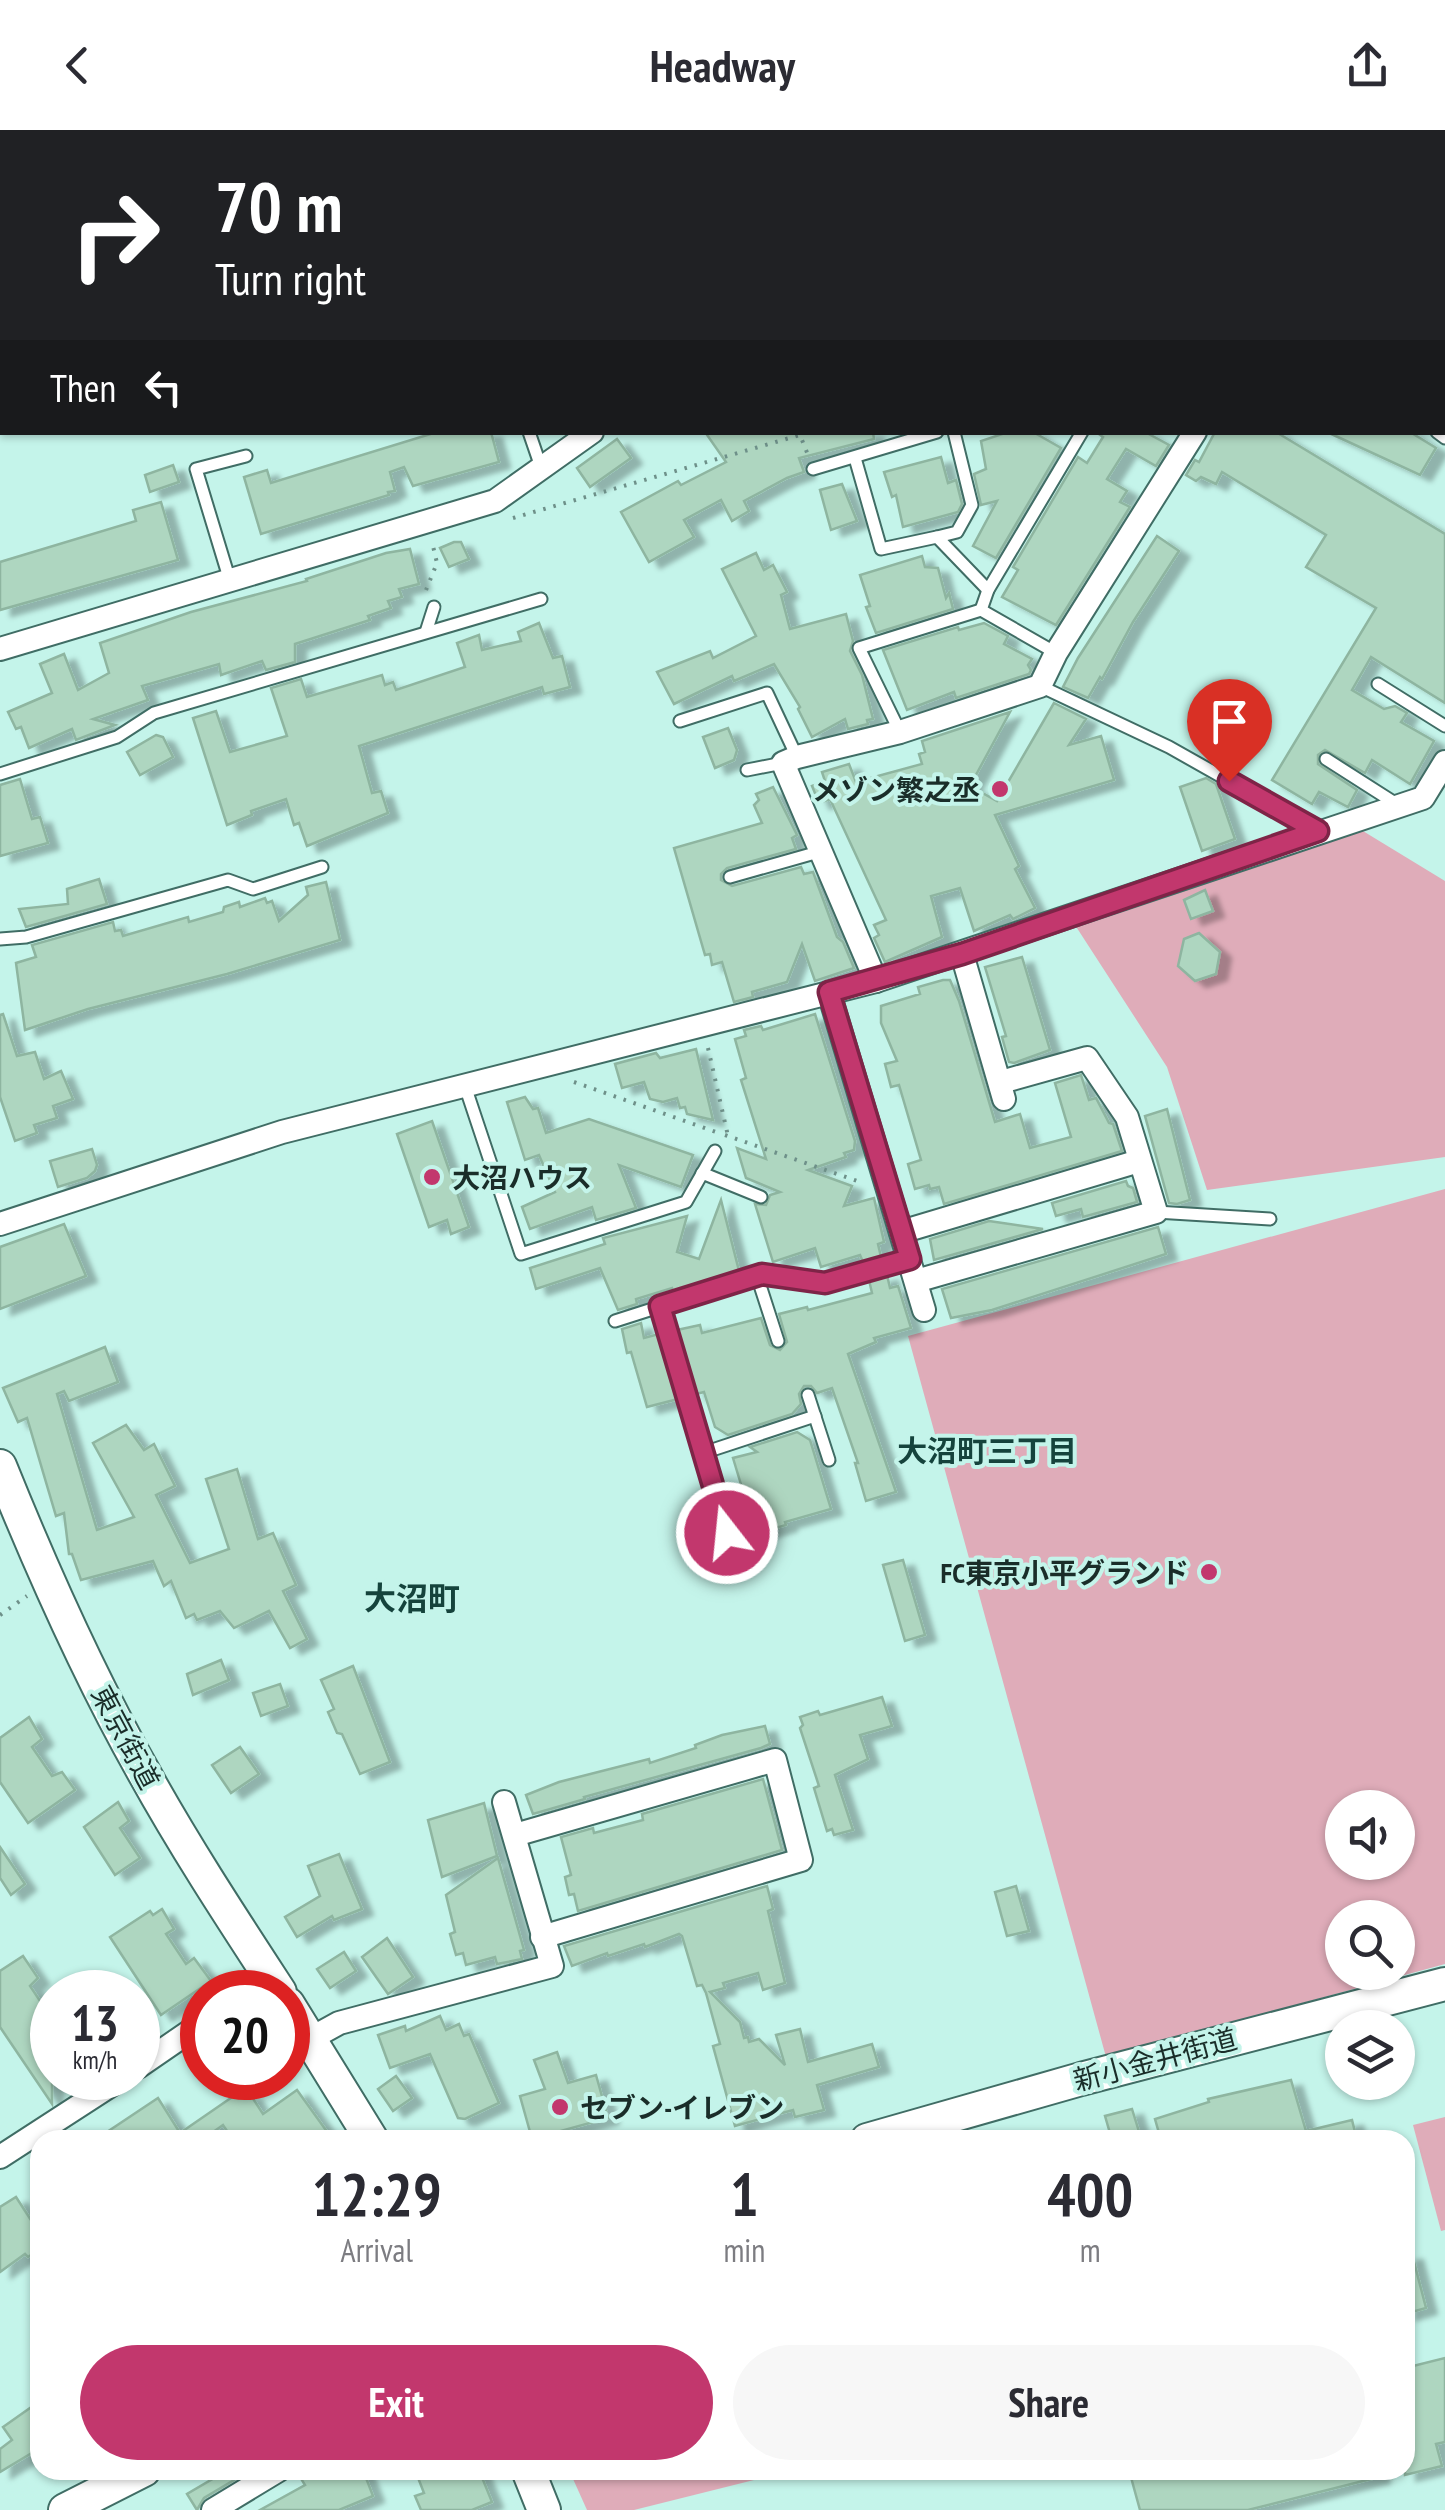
<!DOCTYPE html>
<html lang="en">
<head>
<meta charset="utf-8">
<style>
	body { margin:0; font-family:"PT Sans Narrow","Noto Sans JP",sans-serif; background:#f7f7f7; color:#2b2b33; height:100vh; display:flex; flex-direction:column; font-size:38px; white-space:nowrap }
	* { box-sizing:border-box; margin:0 }
	p { font-size:32px; color:#7c7c81 }
	.icon { flex:none; width:55px; height:55px; fill:none; stroke:currentColor; stroke-width:2; stroke-linecap:round; stroke-linejoin:round }
	.map { position:relative; flex:1; overflow:hidden }
	.sheet { position:absolute; left:30px; top:2000px; width:1385px; height:350px; display:flex; flex-direction:column; background:#fff; border-radius:30px; box-shadow:0 2px 8px #0004 }
	.sheet>* { flex:none }
	.banner { position:absolute; left:0px; top:0px; width:1445px; height:305px; box-shadow:0 2px 8px #0004; background:#202124; color:#fff; overflow:hidden }
	.tools { position:absolute; left:1325px; top:1660px; display:grid; gap:20px }
	.tools a { display:grid; place-items:center; width:90px; height:90px; border-radius:50%; background:#fff; box-shadow:0 2px 8px #0004; font-size:50px }
	.speed { position:absolute; left:30px; top:1840px; display:flex; gap:20px; font-size:50px; font-weight:700; text-align:center }
	.speed>* { display:grid; place-content:center; width:130px; height:130px; border-radius:50%; background:#fff; box-shadow:0 2px 8px #0004; line-height:1 }
	.speed small { font-size:25px; font-weight:400 }
	.speed .limit { border:15px solid #d22; background:#fff; color:#111 }
	.pin { position:absolute; display:grid; place-items:center; width:85px; height:85px; color:#fff; margin:-102px -42px; border-radius:50% 50% 50% 0; rotate:-45deg; box-shadow:0 0 10px #0007 }
	.pin .icon { rotate:45deg }
	.me { position:absolute; width:110px; margin:-55px; rotate:344deg; stroke-linejoin:round; filter:drop-shadow(0 0 8px #0008) }
	.turn { display:flex; align-items:center; gap:35px; height:210px; padding:0 50px; font-size:45px }
	.turn .icon { width:130px; height:130px; stroke-width:2.5 }
	.turn b { display:block; font-size:70px; line-height:85px }
	.then { display:flex; align-items:center; height:95px; padding:0 50px; background:#0003; gap:20px; font-size:38px }
	.eta { display:flex; justify-content:space-evenly; align-items:center; height:170px; text-align:center }
	.eta b { font-size:60px; font-weight:700; line-height:70px }
	.action { display:flex; gap:20px; margin-top:auto; padding:20px 50px }
	.action a { flex:1; height:115px; border-radius:60px; background:#c2376d; color:#fff; font-size:40px; font-weight:700; line-height:115px; text-align:center }
	.action a+a { background:#f7f7f7; color:#2b2b33 }
	header { display:flex; justify-content:space-between; align-items:center; height:130px; padding:0 50px; background:#fff; font-size:45px; font-weight:700 }
	.map>svg:first-child { display:block }
	.green { fill:#dfacb9; fill-rule:evenodd }
	.building { fill:#aed6c0; stroke:#8eb5a0; stroke-width:2.5; filter:url(#shadow) }
	.lines { fill:none; stroke-linecap:round; stroke-linejoin:round }
	.service-casing { stroke:#406d65; stroke-width:15 }
	.minor-casing { stroke:#406d65; stroke-width:26 }
	.tertiary-casing { stroke:#406d65; stroke-width:34 }
	.secondary-casing { stroke:#406d65; stroke-width:36 }
	.path { stroke:#6e9089; stroke-width:4; stroke-dasharray:2.5 8; stroke-linecap:butt }
	.service { stroke:#fff; stroke-width:11 }
	.minor { stroke:#fff; stroke-width:22 }
	.tertiary { stroke:#fff; stroke-width:30 }
	.secondary { stroke:#fff; stroke-width:32 }
	.route-casing { stroke:#7e2447; stroke-width:25 }
	.route { stroke:#c2376d; stroke-width:18 }
	.poi-dot { fill:#c2376d; stroke:#c4f4ea; stroke-width:4 }
	.labels { text-anchor:middle; dominant-baseline:central; stroke-width:8; stroke-linejoin:round; paint-order:stroke }
	.poi-label { font-size:28px; font-weight:bold; fill:#1a2d29; stroke:#c4f4ea; text-anchor:end }
	.street-label { font-size:28px; fill:#1a2d29; stroke:#c4f4ea }
	.neighbourhood-label { font-size:30px; font-weight:bold; fill:#15433c; stroke:#c4f4ea }
	.quarter-label { font-size:32px; font-weight:bold; fill:#15433c; stroke:#c4f4ea }
</style>
</head>
<body>
<header><svg class="icon" aria-label="back" viewBox="0 0 24 24"><path d="M15 5l-7 7 7 7"/></svg>Headway<svg class="icon" aria-label="share" viewBox="0 0 24 24"><path d="M12 15V3M7 8l5-5 5 5M5 13v7h14v-7"/></svg></header>
<div class="map">
<svg width="1445" height="2380" viewBox="0 0 1445 2380">
	<defs>
		<filter id="shadow"><feDropShadow dx="11" dy="6" stdDeviation="2.5" flood-color="#0004"/></filter>
	</defs>
	<rect width="100%" height="100%" fill="#c4f4ea"/>
	<!-- green -->
	<g class="green">
		<path d="M1358 698 1445 751V1027L1207 1060 1167 937 1075 795Z"/>
		<path d="M1445 1059V1834L1106 1927 908 1206ZM1342 1678H1398V1732H1342ZM1342 1788H1398V1842H1342Z"/>
		<path d="M1445 1987V2100L1441 2101 1413 1995Z"/>
		<path d="M569 2340H794L634 2380H587Z"/>
	</g>
	<!-- building -->
	<g class="building">
		<path d="M437 302H491L499 332 413 356 404 337 390 342 395 361 388 362 389 365 261 404 244 347 267 340 271 353Z"/>
		<path d="M705 302H873L874 309 799 328 804 342 787 348 744 371 749 381 732 391 721 370 684 390 694 407 649 432 621 382 678 351 681 355 726 332Z"/>
		<path d="M1008 302H1033L1061 318 996 428 973 416 997 371 981 375 974 344 986 339 981 311Z"/>
		<path d="M1096 302H1145L1169 315 1156 336 1126 319 1107 349 1127 361 1120 372 1130 377 1056 495 1002 467 1018 440 1013 437 1078 327 1087 333 1103 307Z"/>
		<path d="M1215 302H1276L1445 404V573L1371 527 1352 560 1384 579 1395 576 1407 583 1401 592 1434 611 1410 654 1372 630 1365 643 1325 620 1318 625V634L1357 660 1348 677 1319 662 1312 674 1272 650 1376 478 1306 437 1326 405 1222 342 1216 354 1201 347 1196 351 1186 345 1195 330 1199 332Z"/>
		<path d="M1327 302H1410L1436 318 1420 345Z"/>
		<path d="M617 309 631 328 590 357 577 338Z"/>
		<path d="M941 327 948 353 956 350 962 374 958 382 903 397 896 365 892 367 884 342Z"/>
		<path d="M173 335 179 352 150 362 145 345Z"/>
		<path d="M842 354 857 391 831 400 820 360Z"/>
		<path d="M161 372 178 430 0 480V432L136 391 133 380Z"/>
		<path d="M1157 406 1179 421 1133 492 1102 549 1100 547 1088 568 1063 557 1078 528Z"/>
		<path d="M454 412H461L469 429 449 437 440 418Z"/>
		<path d="M410 419 419 454 399 459 402 467 388 471 391 478 368 486 370 490 295 514V532L266 540 262 531 221 545 219 534 142 556 148 570 93 589 115 595 76 610 72 599 29 618 21 597 16 599 8 582 52 563 40 534 64 524 78 560 109 543 100 513 191 482 307 451 306 449 386 423Z"/>
		<path d="M756 423 764 440 773 435 787 462 781 465 790 499 846 484 853 511 850 521 862 545 873 589 867 590 868 594 848 599 845 589 812 607 798 579 800 577 774 534 734 551 732 546 674 574 657 542 710 521 713 528 756 506 722 439Z"/>
		<path d="M922 426 925 437 938 438 946 468 949 463 953 479 876 503 866 477 870 476 860 445Z"/>
		<path d="M539 493 553 528 562 526 570 557 544 564 542 557 359 616 372 663 381 661 388 683 307 716 299 693 294 695 286 669 251 681 252 685 227 695 193 588 216 581 230 622 287 606 271 558 301 549 307 567 382 545 385 555 393 552 396 560 465 537 457 513 479 505 482 520 521 511 518 502Z"/>
		<path d="M984 493 1008 506 1004 514 1032 529 1028 535 1031 540 1029 544 956 568 954 562 907 580 883 520 958 497 959 500Z"/>
		<path d="M1054 573 1086 589 1069 615 1101 606 1114 650 995 685 1019 736 1015 739 1035 778 1013 789 1010 785 974 801 960 758 931 766 942 807 885 832 874 808 879 805 874 795 886 790 830 669 819 673 812 656 825 651 822 642 849 634 856 652 922 634 919 624 925 622 922 611 1010 582 970 656 997 671Z"/>
		<path d="M728 598 737 620 734 630 715 638 703 607Z"/>
		<path d="M156 605 163 607 173 627 140 645 127 622Z"/>
		<path d="M1206 648 1216 654 1235 709 1202 721 1180 657Z"/>
		<path d="M20 649 32 689 40 687 48 713 0 726V655Z"/>
		<path d="M773 657 797 705 792 708 796 719 727 738 721 744V750L732 756 801 737 804 744 813 742 837 807 843 812 854 838 815 851 802 814 787 852 752 862 753 867 734 872 722 832 712 835 710 824 705 825 674 718 762 693 754 675 759 670 756 664Z"/>
		<path d="M99 749 107 774 26 797 19 779 68 774 67 759Z"/>
		<path d="M326 752 340 810 227 844 88 879 25 900 16 833 36 827 32 815 113 792 115 801 121 800 123 806 188 787 189 792 223 782 224 777 239 772 240 777 265 768 267 773 272 771 279 791 308 765 306 757Z"/>
		<path d="M1205 760 1213 781 1191 789 1184 770Z"/>
		<path d="M1199 803 1220 822 1216 844 1195 851 1178 836 1184 809Z"/>
		<path d="M1022 827 1050 920 1014 933 1009 932 1002 907 1006 906 985 837Z"/>
		<path d="M943 850H950L959 871 995 992 1020 984 1030 1018 1071 1007 1055 953 1081 945 1089 970 1096 968 1109 993 1113 994 1122 1021 944 1074 939 1057 930 1059 929 1055 915 1059 908 1034 921 1030 899 955 891 957 885 934 897 931 881 893V876L920 864 918 857Z"/>
		<path d="M3 884 17 926 35 922 44 949 61 941 73 969 53 976 57 988 34 995 37 1003 15 1011 0 967V885Z"/>
		<path d="M815 884 855 1011 854 1020 844 1023 846 1027 808 1040 852 1056 844 1076 874 1068 884 1112 878 1114 881 1127 863 1132 860 1125 821 1137 815 1118 773 1132 755 1074 766 1075 770 1065 780 1062 746 1048 737 1018 766 1029 741 950 746 948 735 909 746 906 744 900 761 896 763 900Z"/>
		<path d="M696 919 713 990 687 984 685 977 680 978 677 968 663 972 650 969 644 952 622 958 615 934 656 923 660 928Z"/>
		<path d="M525 967 533 979 538 978 546 1003 589 989 693 1025 681 1057 619 1035 636 1078 596 1090 592 1077 530 1099 522 1077 555 1062 539 1025 525 1030 507 972Z"/>
		<path d="M1167 979 1190 1070 1177 1074 1169 1073 1145 986Z"/>
		<path d="M432 991 469 1097 451 1104 447 1090 429 1097 397 1004Z"/>
		<path d="M92 1019 97 1035 95 1041 87 1048 58 1057 50 1031Z"/>
		<path d="M1126 1051 1128 1056 1133 1058 1137 1072 1083 1087 1081 1079 1056 1086 1052 1073Z"/>
		<path d="M721 1070 739 1141 673 1162 672 1158 636 1169 637 1174 618 1180 600 1138 536 1159 530 1138 605 1114 603 1108 687 1086 677 1122 699 1129Z"/>
		<path d="M989 1091 1043 1099 934 1130 930 1109Z"/>
		<path d="M64 1094 86 1146 0 1179V1117Z"/>
		<path d="M1158 1097 1166 1124 992 1180 951 1188 942 1159Z"/>
		<path d="M887 1145 890 1158 898 1156 911 1198 874 1208 876 1212 848 1224 896 1362 866 1371 855 1333H858L832 1258 817 1263 811 1256H804L799 1264 801 1274 792 1284 728 1305 715 1297 704 1262 696 1264 677 1200 700 1195 702 1203 761 1188 770 1215 780 1220 787 1212 779 1184 807 1177 808 1180 872 1163 869 1150Z"/>
		<path d="M641 1193 644 1208 659 1204 678 1269 647 1277 631 1222 627 1223 622 1199Z"/>
		<path d="M105 1217 118 1252 69 1271 64 1261 57 1264 97 1400 134 1387 93 1313 126 1295 144 1320 154 1314 175 1356 156 1365 190 1433 229 1419 206 1349 237 1339 258 1409 273 1403 296 1455 283 1461 307 1509 290 1518 269 1481 234 1498 220 1481 197 1490 194 1484 186 1488 171 1451 164 1456 153 1431 81 1450 72 1424H69L64 1383 56 1386 27 1288 18 1292 3 1258Z"/>
		<path d="M797 1302 810 1310 831 1379 785 1392 786 1395 756 1404 733 1328 757 1322 750 1317Z"/>
		<path d="M903 1430 925 1505 905 1511 883 1435Z"/>
		<path d="M221 1530 229 1550 193 1565 187 1544Z"/>
		<path d="M353 1536 390 1632 360 1644 342 1604 337 1603 328 1582 334 1579 321 1550Z"/>
		<path d="M280 1554 288 1576 261 1586 253 1563Z"/>
		<path d="M882 1567 892 1596 860 1605 868 1629 835 1645 853 1700 834 1705 832 1699 827 1701 814 1658 819 1656 800 1598 803 1595 800 1587 818 1581 820 1585Z"/>
		<path d="M29 1587 42 1609 32 1617 52 1646 62 1642 75 1660 28 1693 0 1652V1608Z"/>
		<path d="M765 1596 770 1614 761 1618 584 1667 585 1669 533 1684 526 1665 559 1652 649 1629 650 1633 696 1618 695 1615 722 1605Z"/>
		<path d="M240 1617 259 1644 231 1663 212 1635Z"/>
		<path d="M763 1649 782 1720 578 1781 574 1764 569 1765 565 1747 571 1745 561 1707 593 1698 594 1703 643 1690 642 1684Z"/>
		<path d="M118 1672 129 1691 120 1698 140 1728 115 1745 84 1697Z"/>
		<path d="M484 1673 497 1726 442 1747 428 1690Z"/>
		<path d="M0 1717 25 1754 11 1765 0 1748Z"/>
		<path d="M339 1724 362 1779 334 1790 332 1786 297 1807 285 1787 320 1766 308 1736Z"/>
		<path d="M498 1728 524 1820 520 1821 522 1829 497 1834 495 1827 466 1835 463 1823 456 1825 450 1804 455 1802 446 1765Z"/>
		<path d="M767 1756 773 1779 768 1781 785 1853 763 1860 758 1843 723 1853 725 1858 710 1862 740 1892 744 1908 748 1907 749 1912 759 1909 785 1935 776 1905 800 1899 808 1932 872 1914 879 1937 817 1955 824 1980 795 1987 793 1980 735 1996 713 1916 720 1914 706 1863 702 1855 697 1856 682 1806 679 1804 645 1817 644 1814 608 1826 607 1823 572 1836 564 1816Z"/>
		<path d="M1016 1756 1029 1801 1007 1806 995 1762Z"/>
		<path d="M162 1779 174 1799 166 1804 186 1834 194 1828 211 1851 161 1885 110 1807 150 1781 153 1785Z"/>
		<path d="M387 1808 413 1847 388 1864 362 1827Z"/>
		<path d="M344 1822 356 1841 330 1858 317 1839Z"/>
		<path d="M23 1826 38 1848 30 1856 52 1889V1974L0 1897V1841Z"/>
		<path d="M440 1886 446 1900 459 1894 464 1906 469 1904 499 1973 465 1989 458 1988 430 1924 390 1938 378 1905 405 1896 406 1901Z"/>
		<path d="M557 1922 568 1953 596 1945 608 1988 532 2009 520 1966 545 1959 534 1930Z"/>
		<path d="M396 1946 412 1968 393 1981 378 1959Z"/>
		<path d="M1291 1950 1306 2001 1352 1990 1357 2010H1161L1155 1989 1209 1972 1208 1969Z"/>
		<path d="M297 1960 328 2003 318 2010H233L223 1995 202 2010H95L158 1968 180 2003 241 1961 245 1967 250 1964 263 1984Z"/>
		<path d="M1132 1979 1140 2005 1112 2010 1105 1986Z"/>
		<path d="M16 2067 40 2104V2119L28 2127 25 2124 0 2142V2077Z"/>
		<path d="M1412 2124 1426 2178 1405 2184V2125Z"/>
		<path d="M1445 2228V2312L1436 2314 1442 2336 1405 2345V2238Z"/>
		<path d="M40 2271V2318L0 2342V2319L12 2310 3 2297Z"/>
		<path d="M228 2340 234 2350 204 2368 197 2380 187 2364Z"/>
		<path d="M312 2340H363L373 2366 339 2380H260L305 2355 300 2347Z"/>
		<path d="M415 2340H479L492 2372 472 2380H421L415 2366 424 2363Z"/>
		<path d="M1129 2340H1378L1379 2347 1248 2380H1140Z"/>
	</g>
	<g class="lines">
		<!-- service casing -->
		<g class="service-casing">
			<g id="service">
				<path d="M1059 0V2"/>
				<path d="M531 2 540 0"/>
				<path d="M1442 140 1445 136"/>
				<path d="M0 225 2 224"/>
				<path d="M529 302 541 337"/>
				<path d="M1437 302 1445 308"/>
				<path d="M855 328 881 419 937 407 988 460"/>
				<path d="M813 339 937 302"/>
				<path d="M937 407 957 402 972 375 954 302"/>
				<path d="M230 451 196 339 246 326"/>
				<path d="M426 502 434 477"/>
				<path d="M1056 523 981 480 988 460 1082 302"/>
				<path d="M1378 554 1445 596"/>
				<path d="M1040 556 1169 617 1318 701"/>
				<path d="M680 591 767 563 797 627"/>
				<path d="M900 602 859 518 981 480"/>
				<path d="M1326 629 1398 675"/>
				<path d="M747 640 783 633"/>
				<path d="M0 644 117 607 154 583 541 469"/>
				<path d="M730 747 822 721"/>
				<path d="M0 809 26 807 228 750 253 759 322 737"/>
				<path d="M465 956 521 1124 686 1072 715 1021"/>
				<path d="M702 1043 761 1067"/>
				<path d="M1156 1082 1270 1089"/>
				<path d="M757 1146 778 1211"/>
				<path d="M660 1176 727 1403"/>
				<path d="M615 1191 762 1144 825 1153 910 1129"/>
				<path d="M808 1265 829 1330"/>
				<path d="M703 1323 815 1286"/>
			</g>
		</g>
		<!-- minor casing -->
		<g class="minor-casing">
			<g id="minor">
				<path d="M985 2 993 0"/>
				<path d="M1382 2 1383 0"/>
				<path d="M0 519 495 371 592 302"/>
				<path d="M962 824 1004 969"/>
				<path d="M876 851 783 633 797 627 900 602 1040 556 1056 523 1195 302"/>
				<path d="M829 863 924 1180"/>
				<path d="M0 1094 282 1002 876 851 1423 668 1445 632"/>
				<path d="M901 1102 1139 1031"/>
				<path d="M916 1151 1156 1082 1127 987 1087 928 1001 952"/>
				<path d="M515 1705 775 1630 801 1730 542 1807"/>
				<path d="M246 1862 270 1846"/>
				<path d="M310 1909 339 1893 552 1836 504 1672"/>
				<path d="M138 1937 202 1893"/>
				<path d="M0 2027 122 1948"/>
				<path d="M213 2380 279 2340"/>
			</g>
		</g>
		<!-- tertiary casing -->
		<g class="tertiary-casing">
			<path id="tertiary" d="M1440 0 1445 3"/>
		</g>
		<!-- secondary casing -->
		<g class="secondary-casing">
			<g id="secondary">
				<path d="M0 1336C42 1440 88 1544 143 1641 185 1717 233 1790 280 1862"/>
				<path d="M288 1874 372 2010"/>
				<path d="M867 2010 1081 1949 1445 1854"/>
				<path d="M528 2340 544 2380"/>
				<path d="M65 2380 144 2340"/>
			</g>
		</g>
		<!-- path -->
		<g class="path">
			<path d="M513 388 800 305 808 325"/>
			<path d="M426 460 437 433 432 412"/>
			<path d="M708 918 728 1006"/>
			<path d="M574 952 716 1002"/>
			<path d="M725 1005 863 1053"/>
			<path d="M0 1485 27 1466"/>
		</g>
		<!-- service -->
		<use href="#service" class="service"/>
		<!-- minor -->
		<use href="#minor" class="minor"/>
		<!-- tertiary -->
		<use href="#tertiary" class="tertiary"/>
		<!-- secondary -->
		<use href="#secondary" class="secondary"/>
	</g>
	<g class="lines">
		<!-- route casing -->
		<g class="route-casing">
			<path id="route" d="M727 1403 660 1176 762 1144 825 1153 910 1129 829 862 962 824 1318 701 1229 651"/>
		</g>
		<!-- route -->
		<use href="#route" class="route"/>
	</g>
	<!-- markers -->
	<g class="poi-dot">
		<circle cx="1000" cy="659" r="10"/>
		<circle cx="432" cy="1047" r="10"/>
		<circle cx="1209" cy="1442" r="10"/>
		<circle cx="560" cy="1977" r="10"/>
	</g>
	<g class="labels">
		<!-- poi labels -->
		<g class="poi-label">
			<text x="980" y="659">メゾン繁之丞</text>
			<text x="452" y="1047" text-anchor="start">大沼ハウス</text>
			<text x="1189" y="1442">FC東京小平グランド</text>
			<text x="580" y="1977" text-anchor="start">セブン-イレブン</text>
		</g>
		<!-- street labels -->
		<g class="street-label">
			<text transform="translate(126 1607) rotate(62)">東京街道</text>
			<text transform="translate(1155 1929) rotate(-15)">新小金井街道</text>
		</g>
		<!-- neighbourhood labels -->
		<g class="neighbourhood-label">
			<text x="987" y="1320">大沼町三丁目</text>
		</g>
		<!-- quarter labels -->
		<g class="quarter-label">
			<text x="412" y="1468">大沼町</text>
		</g>
	</g>
</svg>
<div class="tools">
<a><svg class="icon" aria-label="sound" viewBox="0 0 24 24"><path d="M4 9h4l5-4v14l-5-4H4zM17 9q2 3 0 6"/></svg></a>
<a><svg class="icon" aria-label="search" viewBox="0 0 24 24"><circle cx="10" cy="10" r="6"/><path d="M15 15l6 6"/></svg></a>
<a><svg class="icon" aria-label="layers" viewBox="0 0 24 24"><path d="M12 4l9 5-9 5-9-5zM3 14l9 5 9-5"/></svg></a>
</div>
<div class="speed"><div>13<small>km/h</small></div><div class="limit">20</div></div>
<div class="pin" style="left:1229px;top:651px;background:#d93025"><svg class="icon" aria-label="arrive" viewBox="0 0 24 24"><path d="M6 21V4h12l-3 4 3 4H6"/></svg></div>
<svg class="me" style="left:727px;top:1403px" viewBox="-20 -20 40 40"><circle r="17" fill="#c2376d" stroke="#fff" stroke-width="3"/><path d="M0-11L8 9 0 5-8 9z" fill="#fff"/></svg>
<div class="banner">
<div class="turn"><svg class="icon" aria-label="right" viewBox="0 0 24 24"><path d="M7 20v-9h11M14 6l5 5-5 5"/></svg><div><b>70 m</b>Turn right</div></div>
<div class="then">Then<svg class="icon" aria-label="left" viewBox="0 0 24 24"><path d="M17 20v-9H6M10 6l-5 5 5 5"/></svg></div>
</div>
<section class="sheet">
<div class="eta">
<div><b>12:29</b><p>Arrival</p></div>
<div><b>1</b><p>min</p></div>
<div><b>400</b><p>m</p></div>
</div>
<div class="action"><a>Exit</a><a>Share</a></div>
</section>
</div>
</body>
</html>
